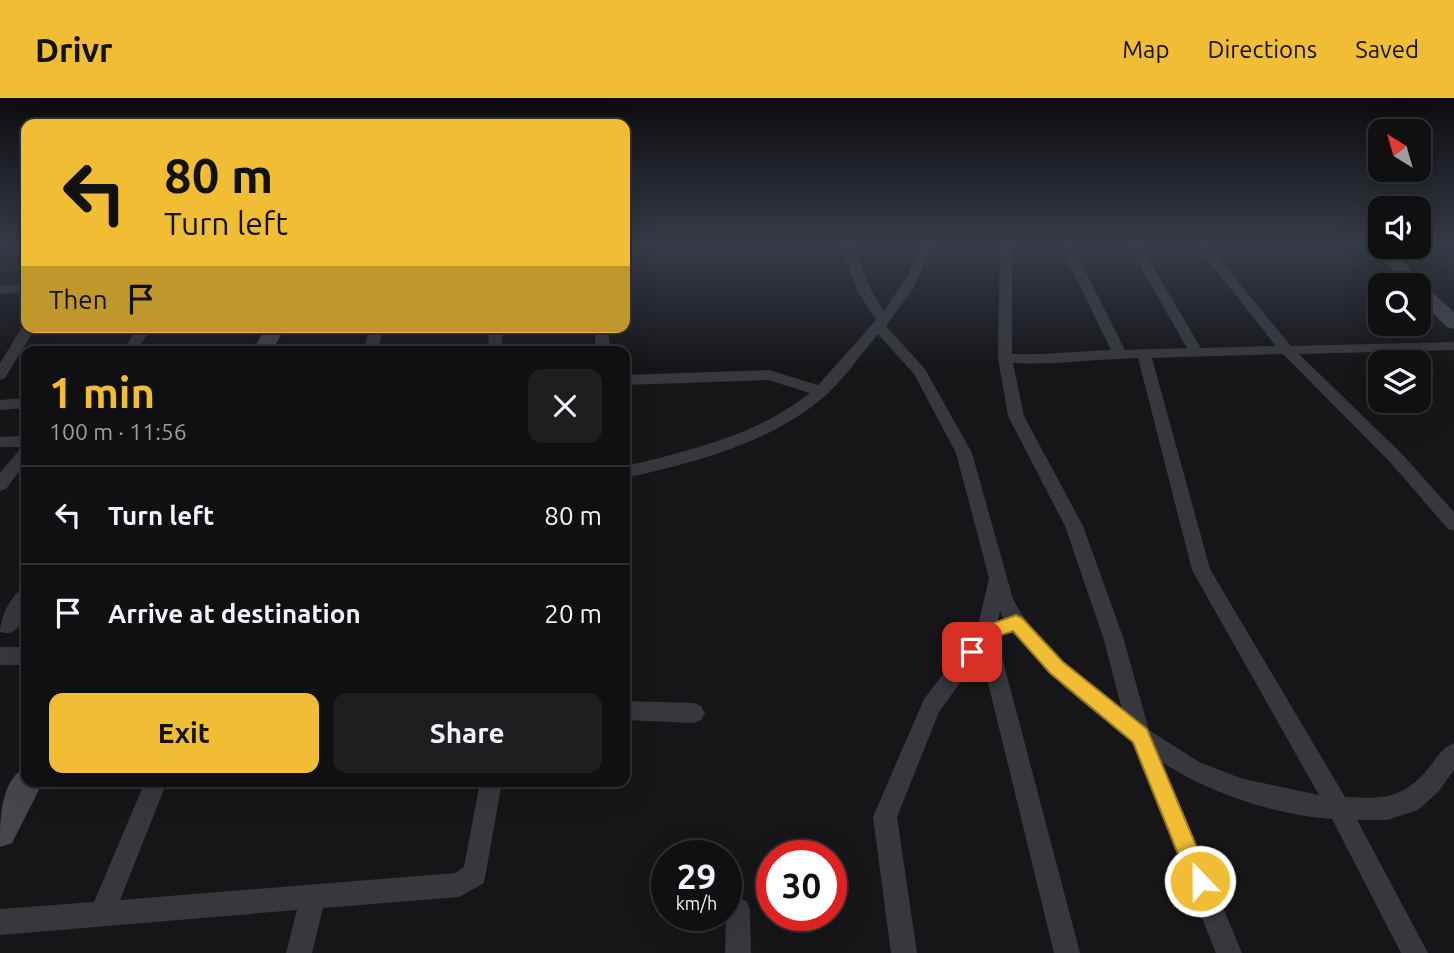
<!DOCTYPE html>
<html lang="en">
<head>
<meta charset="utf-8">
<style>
	body { margin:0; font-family:Ubuntu,sans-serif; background:#1e1e20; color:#f1f3f6; height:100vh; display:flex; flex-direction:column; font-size:26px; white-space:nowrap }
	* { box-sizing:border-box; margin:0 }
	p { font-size:23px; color:#9c9d9f }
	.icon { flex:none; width:38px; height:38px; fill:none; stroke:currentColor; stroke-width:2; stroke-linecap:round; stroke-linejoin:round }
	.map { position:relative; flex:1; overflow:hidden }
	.drawer { position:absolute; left:21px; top:248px; width:609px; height:441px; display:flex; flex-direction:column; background:#101012; border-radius:14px; box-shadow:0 7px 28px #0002,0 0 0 2px #303032 }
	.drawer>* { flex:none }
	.top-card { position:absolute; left:21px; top:21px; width:609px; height:214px; border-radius:14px; box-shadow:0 7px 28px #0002,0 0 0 2px #303032; background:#f1bd35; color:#111; overflow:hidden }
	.needle { width:46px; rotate:323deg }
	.tools { position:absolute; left:1368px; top:21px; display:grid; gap:14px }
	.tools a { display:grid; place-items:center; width:63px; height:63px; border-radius:14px; background:#101012; box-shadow:0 7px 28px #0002,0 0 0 2px #303032; font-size:35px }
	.speed { position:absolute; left:651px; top:742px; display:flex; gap:14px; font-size:35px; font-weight:700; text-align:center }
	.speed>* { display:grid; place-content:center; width:91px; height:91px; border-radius:50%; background:#101012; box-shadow:0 7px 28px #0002,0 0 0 2px #303032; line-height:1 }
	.speed small { font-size:18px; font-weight:400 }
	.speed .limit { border:10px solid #d22; background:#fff; color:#111 }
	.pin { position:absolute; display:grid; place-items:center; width:60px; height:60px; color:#fff; margin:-30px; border-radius:14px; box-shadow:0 4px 10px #0006 }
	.me { position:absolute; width:77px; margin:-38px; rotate:338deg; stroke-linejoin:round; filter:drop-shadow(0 0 5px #0008) }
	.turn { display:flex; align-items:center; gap:24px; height:147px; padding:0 28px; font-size:32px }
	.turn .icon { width:91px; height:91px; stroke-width:2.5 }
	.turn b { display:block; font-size:49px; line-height:60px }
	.then { display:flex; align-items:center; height:66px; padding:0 28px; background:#0003; gap:14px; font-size:26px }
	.round { display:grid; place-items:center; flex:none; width:74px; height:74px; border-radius:14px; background:#1e1e20 }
	.overview { display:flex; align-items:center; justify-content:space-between; height:119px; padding:0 28px }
	h1 { font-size:42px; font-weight:700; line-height:52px; color:#f1bd35 }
	.action { display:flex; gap:14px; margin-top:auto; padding:14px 28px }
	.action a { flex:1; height:80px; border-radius:14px; background:#f1bd35; color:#111; font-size:28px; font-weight:700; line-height:80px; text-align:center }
	.action a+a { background:#1e1e20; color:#f1f3f6 }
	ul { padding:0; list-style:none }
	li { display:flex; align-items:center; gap:21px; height:98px; padding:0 28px; border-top:2px solid #303032 }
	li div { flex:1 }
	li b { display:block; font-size:26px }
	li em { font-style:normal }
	header { display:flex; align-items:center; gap:42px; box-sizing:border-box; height:98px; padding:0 35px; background:#f1bd35; color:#111 }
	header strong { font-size:33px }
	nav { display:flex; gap:38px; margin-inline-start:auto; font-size:24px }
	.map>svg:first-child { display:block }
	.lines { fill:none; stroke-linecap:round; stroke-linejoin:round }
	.minor { fill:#37383d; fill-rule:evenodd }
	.secondary { fill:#45474d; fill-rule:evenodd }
	.route { fill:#f1bd35; stroke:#9d7b22; stroke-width:2 }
</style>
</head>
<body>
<header>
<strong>Drivr</strong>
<nav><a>Map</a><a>Directions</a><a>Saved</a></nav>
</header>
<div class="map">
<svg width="1454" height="855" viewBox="0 0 1454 855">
	<rect width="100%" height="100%" fill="#161618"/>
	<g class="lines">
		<!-- minor -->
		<g class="minor">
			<path d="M0 147H6V148L0 152Z"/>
			<path d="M840 147H852L872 194 884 213 908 177 921 147H933L913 191 886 228 925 271 972 355 1013 501C1037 547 1082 579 1122 611L1103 539 1065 428 1008 318 998 260 1000 147H1012V256C1047 257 1077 253 1111 252L1060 147H1072L1125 252 1187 250 1128 147H1140L1201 250 1276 248 1196 147H1208L1291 248 1454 244V252L1299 256 1401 355 1454 414V433L1448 431 1389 363 1283 256 1152 260 1210 471 1345 699C1386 701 1404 701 1431 667 1438 658 1443 649 1454 645V672L1438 694 1418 712 1387 722H1357L1428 855H1401L1332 721C1278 718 1206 694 1162 664L1242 855H1216L1132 645 1064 589 1012 534 997 540 1080 855H1054L981 556 939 614 897 719 917 855H891L873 719 924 601 977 532 989 480 956 355 914 276 878 236C861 256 845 280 826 297 772 345 693 365 625 380V368C689 353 757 337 810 295L768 282 625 287V277L769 272 818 287 820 285 876 222 858 194ZM1138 260 1192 472 1319 697 1240 680 1199 664 1149 632 1123 539 1083 428 1024 318 1013 265C1055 267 1096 261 1138 260ZM1000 513 1004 521 998 523Z"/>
			<path d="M26 186V194L0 196V188Z"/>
			<path d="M24 226 26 229H36L5 280 0 282V265Z"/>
			<path d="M139 229H153L135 254H121Z"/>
			<path d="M371 229H385L376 254H362Z"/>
			<path d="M489 229H503L502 254H488Z"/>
			<path d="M594 229H608L610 254H596Z"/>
			<path d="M26 300V310L0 312V302Z"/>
			<path d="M26 338V364L6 391 0 393V375L22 349H0V339Z"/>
			<path d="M26 489C27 505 24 542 0 534 0 519 12 494 26 489Z"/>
			<rect x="0" y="549" width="26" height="18"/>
			<path d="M625 603 694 605 701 608 705 615 701 622 694 625 625 622Z"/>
			<path d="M145 684H167L120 802 455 775 464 769 480 684H502L484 785 459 799 323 810 312 855H286L297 812 0 837V811L94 804Z"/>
			<path d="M738 800 747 803 750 812 751 855H725L726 817 729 803Z"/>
		</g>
		<!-- secondary -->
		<g class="secondary">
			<path d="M1375 147 1391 149 1424 187 1454 214V231L1447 229 1419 201V187H1406L1376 153Z"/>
			<path d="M266 229H285L272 254H252Z"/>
			<path d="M26 669V684H43L12 745 0 749C0 721 0 682 26 669Z"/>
		</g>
	</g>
	<!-- sky -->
	<linearGradient id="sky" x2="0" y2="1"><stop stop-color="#0c0c0d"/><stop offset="0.55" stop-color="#363c48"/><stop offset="1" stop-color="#363c48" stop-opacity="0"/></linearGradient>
	<rect width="1454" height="267" fill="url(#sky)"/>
	<!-- route -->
	<path class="route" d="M1016 517 1022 520 1063 564 1147 631 1211 783 1207 790 1200 794 1192 790 1133 644 1050 575 1013 533C1006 536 996 537 991 542 982 550 981 564 966 559L963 554 980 530Z"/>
</svg>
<div class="tools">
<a><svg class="needle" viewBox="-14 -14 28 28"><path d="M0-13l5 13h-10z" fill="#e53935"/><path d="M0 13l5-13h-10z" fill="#9c9d9f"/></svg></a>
<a><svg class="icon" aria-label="sound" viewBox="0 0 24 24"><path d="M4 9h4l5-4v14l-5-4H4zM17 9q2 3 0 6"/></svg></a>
<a><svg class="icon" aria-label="search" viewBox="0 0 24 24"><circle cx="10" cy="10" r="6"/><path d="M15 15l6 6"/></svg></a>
<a><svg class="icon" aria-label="layers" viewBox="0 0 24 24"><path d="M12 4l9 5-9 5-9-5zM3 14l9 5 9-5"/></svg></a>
</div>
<div class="speed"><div>29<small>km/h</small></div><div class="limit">30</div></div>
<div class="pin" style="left:972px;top:554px;background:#d93025"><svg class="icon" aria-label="arrive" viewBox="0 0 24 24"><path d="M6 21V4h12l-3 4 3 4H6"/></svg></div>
<svg class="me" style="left:1200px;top:783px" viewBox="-20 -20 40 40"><circle r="17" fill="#f1bd35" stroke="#fff" stroke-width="3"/><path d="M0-11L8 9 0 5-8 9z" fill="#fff"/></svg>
<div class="top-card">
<div class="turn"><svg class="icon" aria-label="left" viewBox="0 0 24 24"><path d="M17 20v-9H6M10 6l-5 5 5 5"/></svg><div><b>80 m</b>Turn left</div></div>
<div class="then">Then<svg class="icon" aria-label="arrive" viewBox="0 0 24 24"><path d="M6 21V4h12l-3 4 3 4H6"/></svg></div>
</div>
<section class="drawer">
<div class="overview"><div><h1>1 min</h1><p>100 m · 11:56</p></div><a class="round"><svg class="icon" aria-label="close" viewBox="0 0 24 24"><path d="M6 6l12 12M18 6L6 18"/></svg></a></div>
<ul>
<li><svg class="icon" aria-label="left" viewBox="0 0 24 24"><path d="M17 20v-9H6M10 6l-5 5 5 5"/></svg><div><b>Turn left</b></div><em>80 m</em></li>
<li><svg class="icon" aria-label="arrive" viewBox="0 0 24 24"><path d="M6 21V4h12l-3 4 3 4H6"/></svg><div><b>Arrive at destination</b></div><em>20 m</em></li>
</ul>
<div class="action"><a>Exit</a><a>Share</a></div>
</section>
</div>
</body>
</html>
